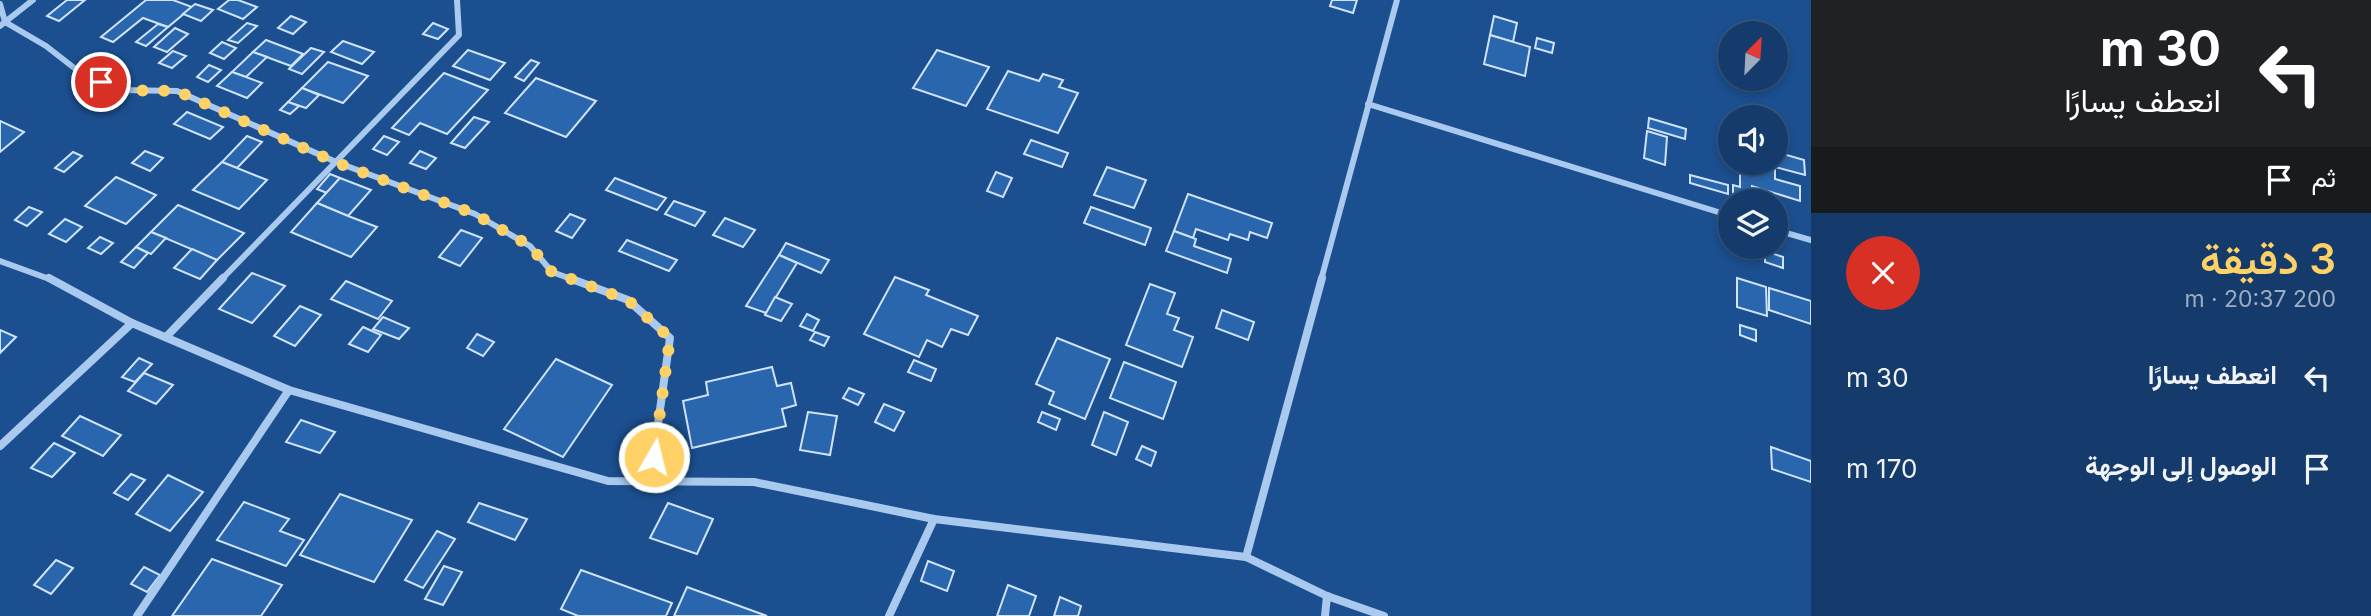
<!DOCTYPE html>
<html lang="ar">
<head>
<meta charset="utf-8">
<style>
	body { margin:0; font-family:Inter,Vazirmatn,sans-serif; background:#214673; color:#f1f3f6; direction:rtl; height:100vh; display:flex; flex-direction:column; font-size:26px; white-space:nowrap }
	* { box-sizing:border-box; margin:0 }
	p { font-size:23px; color:#9dadc1 }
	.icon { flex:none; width:38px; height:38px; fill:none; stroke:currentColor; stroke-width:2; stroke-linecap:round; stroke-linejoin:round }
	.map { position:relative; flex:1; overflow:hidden; direction:ltr }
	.drawer { display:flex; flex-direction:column; background:#143b6b; width:560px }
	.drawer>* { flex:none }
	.top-card { background:#202124; color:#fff; overflow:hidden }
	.needle { width:46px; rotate:24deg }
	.tools { position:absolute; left:1718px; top:21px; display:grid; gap:14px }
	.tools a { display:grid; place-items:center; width:70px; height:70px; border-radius:50%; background:#143b6b; box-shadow:0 4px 10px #0003,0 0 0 2px #33557e; font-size:35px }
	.pin { position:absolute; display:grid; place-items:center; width:60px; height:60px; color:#fff; margin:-30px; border:4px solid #fff; border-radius:50%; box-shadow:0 2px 7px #0007 }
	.me { position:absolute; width:77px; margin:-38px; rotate:8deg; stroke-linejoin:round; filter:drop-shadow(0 0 5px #0008) }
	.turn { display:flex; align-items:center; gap:24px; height:147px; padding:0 35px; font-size:32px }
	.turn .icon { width:91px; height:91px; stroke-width:2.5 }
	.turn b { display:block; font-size:49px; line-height:60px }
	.then { display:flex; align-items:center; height:66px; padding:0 35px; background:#0003; gap:14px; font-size:26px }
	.round { display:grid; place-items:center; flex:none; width:74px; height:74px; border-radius:37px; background:#214673 }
	.overview { display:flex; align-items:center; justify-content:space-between; height:119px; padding:0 35px }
	h1 { font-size:42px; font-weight:600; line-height:52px; color:#ffd166 }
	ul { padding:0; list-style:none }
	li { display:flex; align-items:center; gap:21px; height:91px; padding:0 35px }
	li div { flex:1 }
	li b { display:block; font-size:26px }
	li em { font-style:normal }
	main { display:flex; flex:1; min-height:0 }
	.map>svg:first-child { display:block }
	.building { fill:#2a66ad; stroke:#cfe3fa; stroke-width:2 }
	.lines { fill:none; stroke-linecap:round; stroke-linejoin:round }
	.street-far1 { stroke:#a9c9ee; stroke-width:6 }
	.street { stroke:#a9c9ee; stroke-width:8 }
	.route { stroke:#ffd166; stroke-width:12; stroke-dasharray:0 21.6 }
</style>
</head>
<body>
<main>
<section class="drawer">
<div class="top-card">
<div class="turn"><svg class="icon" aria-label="left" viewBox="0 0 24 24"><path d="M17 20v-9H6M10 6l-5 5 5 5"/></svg><div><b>30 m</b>انعطف يسارًا</div></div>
<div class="then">ثم<svg class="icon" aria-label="arrive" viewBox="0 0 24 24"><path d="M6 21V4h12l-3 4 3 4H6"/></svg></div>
</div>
<div class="overview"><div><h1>3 دقيقة</h1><p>200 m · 20:37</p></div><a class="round" style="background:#d93025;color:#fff"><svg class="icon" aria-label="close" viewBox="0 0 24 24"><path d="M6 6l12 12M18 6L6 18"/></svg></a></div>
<ul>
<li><svg class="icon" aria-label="left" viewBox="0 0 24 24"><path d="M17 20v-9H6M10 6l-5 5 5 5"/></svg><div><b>انعطف يسارًا</b></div><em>30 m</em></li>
<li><svg class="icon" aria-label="arrive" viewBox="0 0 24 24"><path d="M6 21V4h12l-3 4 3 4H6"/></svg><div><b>الوصول إلى الوجهة</b></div><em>170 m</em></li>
</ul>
</section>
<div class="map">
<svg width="1811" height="616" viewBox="0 0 1811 616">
	<rect width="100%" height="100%" fill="#1b4f8f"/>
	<!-- building -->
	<g class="building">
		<path d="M67 0H85L59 21 47 16Z"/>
		<path d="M146 0H173L192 7 168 27 143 18 113 42 101 37Z"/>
		<path d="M229 0H238L257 7 243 19 218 9Z"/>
		<path d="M1332 0H1357L1353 13 1330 6Z"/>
		<path d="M195 4 213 10 201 21 183 14Z"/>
		<path d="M291 16 306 22 293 34 278 28Z"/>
		<path d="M1494 16 1517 23 1513 42 1490 35Z"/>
		<path d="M247 23 257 26 238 43 228 40Z"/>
		<path d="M433 23 448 29 438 39 423 34Z"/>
		<path d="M158 24 168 27 146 46 136 42Z"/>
		<path d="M175 28 188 34 167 52 154 47Z"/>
		<path d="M1490 35 1530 47 1525 76 1484 64Z"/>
		<path d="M1537 38 1554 43 1552 53 1535 48Z"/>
		<path d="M266 40 303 54 291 66 253 52Z"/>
		<path d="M343 41 374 52 362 64 331 52Z"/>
		<path d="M222 42 236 48 224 59 210 53Z"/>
		<path d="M311 48 324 52 302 74 289 69Z"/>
		<path d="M468 50 505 63 490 80 453 66Z"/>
		<path d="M937 50 989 67 966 106 913 88Z"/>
		<path d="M173 51 186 56 172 68 159 63Z"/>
		<path d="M253 52 267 57 246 77 232 72Z"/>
		<path d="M531 60 539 63 524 81 515 77Z"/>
		<path d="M328 62 368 76 343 103 302 88Z"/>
		<path d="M209 65 221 70 208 82 197 77Z"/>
		<path d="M1008 71 1039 81 1043 74 1063 80 1059 87 1078 93 1058 133 987 109Z"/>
		<path d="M232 72 246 77 262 83 247 98 217 86Z"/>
		<path d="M444 73 488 90 447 134 420 123 409 135 392 128Z"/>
		<path d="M536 78 596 101 566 137 505 113Z"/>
		<path d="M302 88 319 95 306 108 288 102Z"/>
		<path d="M288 102 299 106 290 114 280 110Z"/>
		<path d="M187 112 223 127 210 139 174 124Z"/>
		<path d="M474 117 489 122 465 148 451 143Z"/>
		<path d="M1649 118 1686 129 1685 139 1648 128Z"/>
		<path d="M0 121 24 132 0 152Z"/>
		<path d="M1647 131 1667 137 1665 165 1644 158Z"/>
		<path d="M247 136 262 142 237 168 222 162Z"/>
		<path d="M384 136 399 142 387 155 373 149Z"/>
		<path d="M1031 140 1068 153 1062 167 1024 154Z"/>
		<path d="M145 151 163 158 150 171 132 163Z"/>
		<path d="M420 151 436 158 426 169 410 163Z"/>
		<path d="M73 152 82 156 64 172 55 168Z"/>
		<path d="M1776 152 1804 160 1805 175 1775 167V179L1800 186V201L1752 186V201L1733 196V185L1740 187V167L1746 169V163H1776Z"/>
		<path d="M222 162 267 180 239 209 193 190Z"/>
		<path d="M1107 167 1146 180 1134 208 1094 195Z"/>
		<path d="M996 172 1012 178 1003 197 987 191Z"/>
		<path d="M330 174 340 178 327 193 317 189Z"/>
		<path d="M1690 175 1728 185V194L1690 183Z"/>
		<path d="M116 177 156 195 126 224 85 206Z"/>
		<path d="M340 178 371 190 348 216 317 203Z"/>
		<path d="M615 178 666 198 657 210 606 190Z"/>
		<path d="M1188 194 1272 223 1267 238 1250 232 1248 240 1230 234 1228 240 1196 229 1193 238 1174 231Z"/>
		<path d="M674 201 705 212 695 226 665 214Z"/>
		<path d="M317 203 348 216 377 227 351 257 291 232Z"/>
		<path d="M178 205 244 233 217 260 151 232Z"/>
		<path d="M29 207 42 212 27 226 15 220Z"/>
		<path d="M1091 207 1151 228 1145 245 1084 223Z"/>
		<path d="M570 214 585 220 572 238 556 231Z"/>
		<path d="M725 218 755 230 743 247 713 235Z"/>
		<path d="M65 219 82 227 66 242 49 234Z"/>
		<path d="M461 230 482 238 460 266 439 257Z"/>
		<path d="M1174 231 1196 239 1194 246 1231 259 1227 273 1166 251Z"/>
		<path d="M151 232 166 238 151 254 136 247Z"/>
		<path d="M100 237 113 243 101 254 88 248Z"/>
		<path d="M627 240 677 260 669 271 619 251Z"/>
		<path d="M786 243 829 260 821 273 779 255Z"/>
		<path d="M136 247 148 253 134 268 121 262Z"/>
		<path d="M192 249 217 260 200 279 174 268Z"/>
		<path d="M1765 251 1783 257V268L1765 262Z"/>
		<path d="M779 255 797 263 766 313 746 306Z"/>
		<path d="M252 273 285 286 252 323 219 309Z"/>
		<path d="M895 277 929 290 926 295 978 316 968 335 951 329 942 347 927 340 919 357 864 334Z"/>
		<path d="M1737 278 1766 287 1767 316 1737 307Z"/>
		<path d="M346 281 392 301 378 319 331 299Z"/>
		<path d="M1150 284 1175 293 1167 314 1179 318 1174 330 1193 337 1182 367 1126 345Z"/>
		<path d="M1769 288 1811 301V324L1769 310Z"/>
		<path d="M775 297 792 304 781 321 765 315Z"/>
		<path d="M300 306 321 315 295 346 274 336Z"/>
		<path d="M1222 310 1254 322 1248 340 1216 328Z"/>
		<path d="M807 314 819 320 813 331 800 326Z"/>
		<path d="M383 317 409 328 399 339 373 329Z"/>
		<path d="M1740 325 1756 330V341L1740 335Z"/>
		<path d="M363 327 381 335 368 352 349 344Z"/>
		<path d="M0 330 16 337 0 353Z"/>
		<path d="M815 332 829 337 824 346 810 340Z"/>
		<path d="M477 334 494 342 483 356 467 348Z"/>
		<path d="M1057 338 1110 359 1085 419 1049 404 1054 392 1036 384Z"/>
		<path d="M139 358 152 364 135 382 122 377Z"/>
		<path d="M556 359 612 385 563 457 504 429Z"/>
		<path d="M914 360 936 369 931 381 908 372Z"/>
		<path d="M1124 362 1176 382 1163 419 1110 398Z"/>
		<path d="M772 367 777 386 791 383 796 405 782 409 786 426 692 448 683 401 708 395 706 382Z"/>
		<path d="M144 373 173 385 156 404 128 391Z"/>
		<path d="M849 388 864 394 858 405 843 398Z"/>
		<path d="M884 404 904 412 894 431 875 422Z"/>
		<path d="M808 412 837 416 830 455 800 450Z"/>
		<path d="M1042 412 1060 419 1056 430 1038 422Z"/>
		<path d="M1104 412 1128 422 1116 455 1092 445Z"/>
		<path d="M80 416 121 435 103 456 62 436Z"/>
		<path d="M301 420 335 432 320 453 286 442Z"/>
		<path d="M54 443 75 453 52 477 31 468Z"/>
		<path d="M1142 446 1156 452 1151 466 1136 459Z"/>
		<path d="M1771 447 1811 461V482L1772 469Z"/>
		<path d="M131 474 145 480 128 500 114 493Z"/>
		<path d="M168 475 203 492 170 531 136 514Z"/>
		<path d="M340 494 412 520 374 582 300 555Z"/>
		<path d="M244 502 289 519 280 531 304 540 286 566 217 540Z"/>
		<path d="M479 503 527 519 515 540 468 522Z"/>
		<path d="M668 503 713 519 697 554 650 538Z"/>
		<path d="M437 531 455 539 423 588 405 580Z"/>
		<path d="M212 559 282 585 261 616H172Z"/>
		<path d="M56 560 73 568 51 594 34 585Z"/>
		<path d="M928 561 954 571 947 591 921 581Z"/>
		<path d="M444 566 462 572 443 605 425 599Z"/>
		<path d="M144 567 160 575 147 592 131 584Z"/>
		<path d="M581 570 672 603 666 616H578L561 609Z"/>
		<path d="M1008 585 1036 596 1029 616H997Z"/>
		<path d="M687 587 767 616H674Z"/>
		<path d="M1060 597 1081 606 1078 616H1054Z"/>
	</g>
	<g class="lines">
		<!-- street-far1 -->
		<g class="street-far1">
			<path d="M0 4 5 22 46 46 82 74 120 90 177 91 336 162 475 214 530 246 552 272 574 280"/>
			<path d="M0 26 33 0"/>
			<path d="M1368 104 1731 216"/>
			<path d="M1776 230 1811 240"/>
			<path d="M0 261 52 280"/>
			<path d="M221 280 459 35 457 0"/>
			<path d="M1321 280 1397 0"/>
		</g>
		<!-- street -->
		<g class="street">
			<path d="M49 278 132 323 289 390 608 481 754 482 934 519 1246 557 1327 596 1384 616"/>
			<path d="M569 278 628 300 670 338 650 481"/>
			<path d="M166 337 223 278"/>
			<path d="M0 446 132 323"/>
			<path d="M1246 557 1322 278"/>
			<path d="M137 616 289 390"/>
			<path d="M889 616 934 519"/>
			<path d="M1325 616 1327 596"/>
		</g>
	</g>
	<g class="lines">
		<!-- route -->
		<path class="route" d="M101 82 120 90 177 91 335 162 475 214 530 246 552 272 628 300 670 338 654 457"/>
	</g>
</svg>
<div class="tools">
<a><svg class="needle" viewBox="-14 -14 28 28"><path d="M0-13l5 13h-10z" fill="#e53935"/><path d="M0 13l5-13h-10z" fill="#9dadc1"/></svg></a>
<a><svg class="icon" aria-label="sound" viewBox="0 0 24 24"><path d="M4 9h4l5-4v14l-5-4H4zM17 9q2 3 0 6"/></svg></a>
<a><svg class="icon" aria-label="layers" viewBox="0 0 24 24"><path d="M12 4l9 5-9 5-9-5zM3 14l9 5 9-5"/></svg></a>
</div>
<div class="pin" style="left:101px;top:82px;background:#d93025"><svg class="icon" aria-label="arrive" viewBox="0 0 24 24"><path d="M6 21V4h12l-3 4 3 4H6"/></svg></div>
<svg class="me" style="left:654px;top:457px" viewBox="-20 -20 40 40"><circle r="17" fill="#ffd166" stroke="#fff" stroke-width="3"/><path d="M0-11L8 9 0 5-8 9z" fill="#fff"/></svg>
</div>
</main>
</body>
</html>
